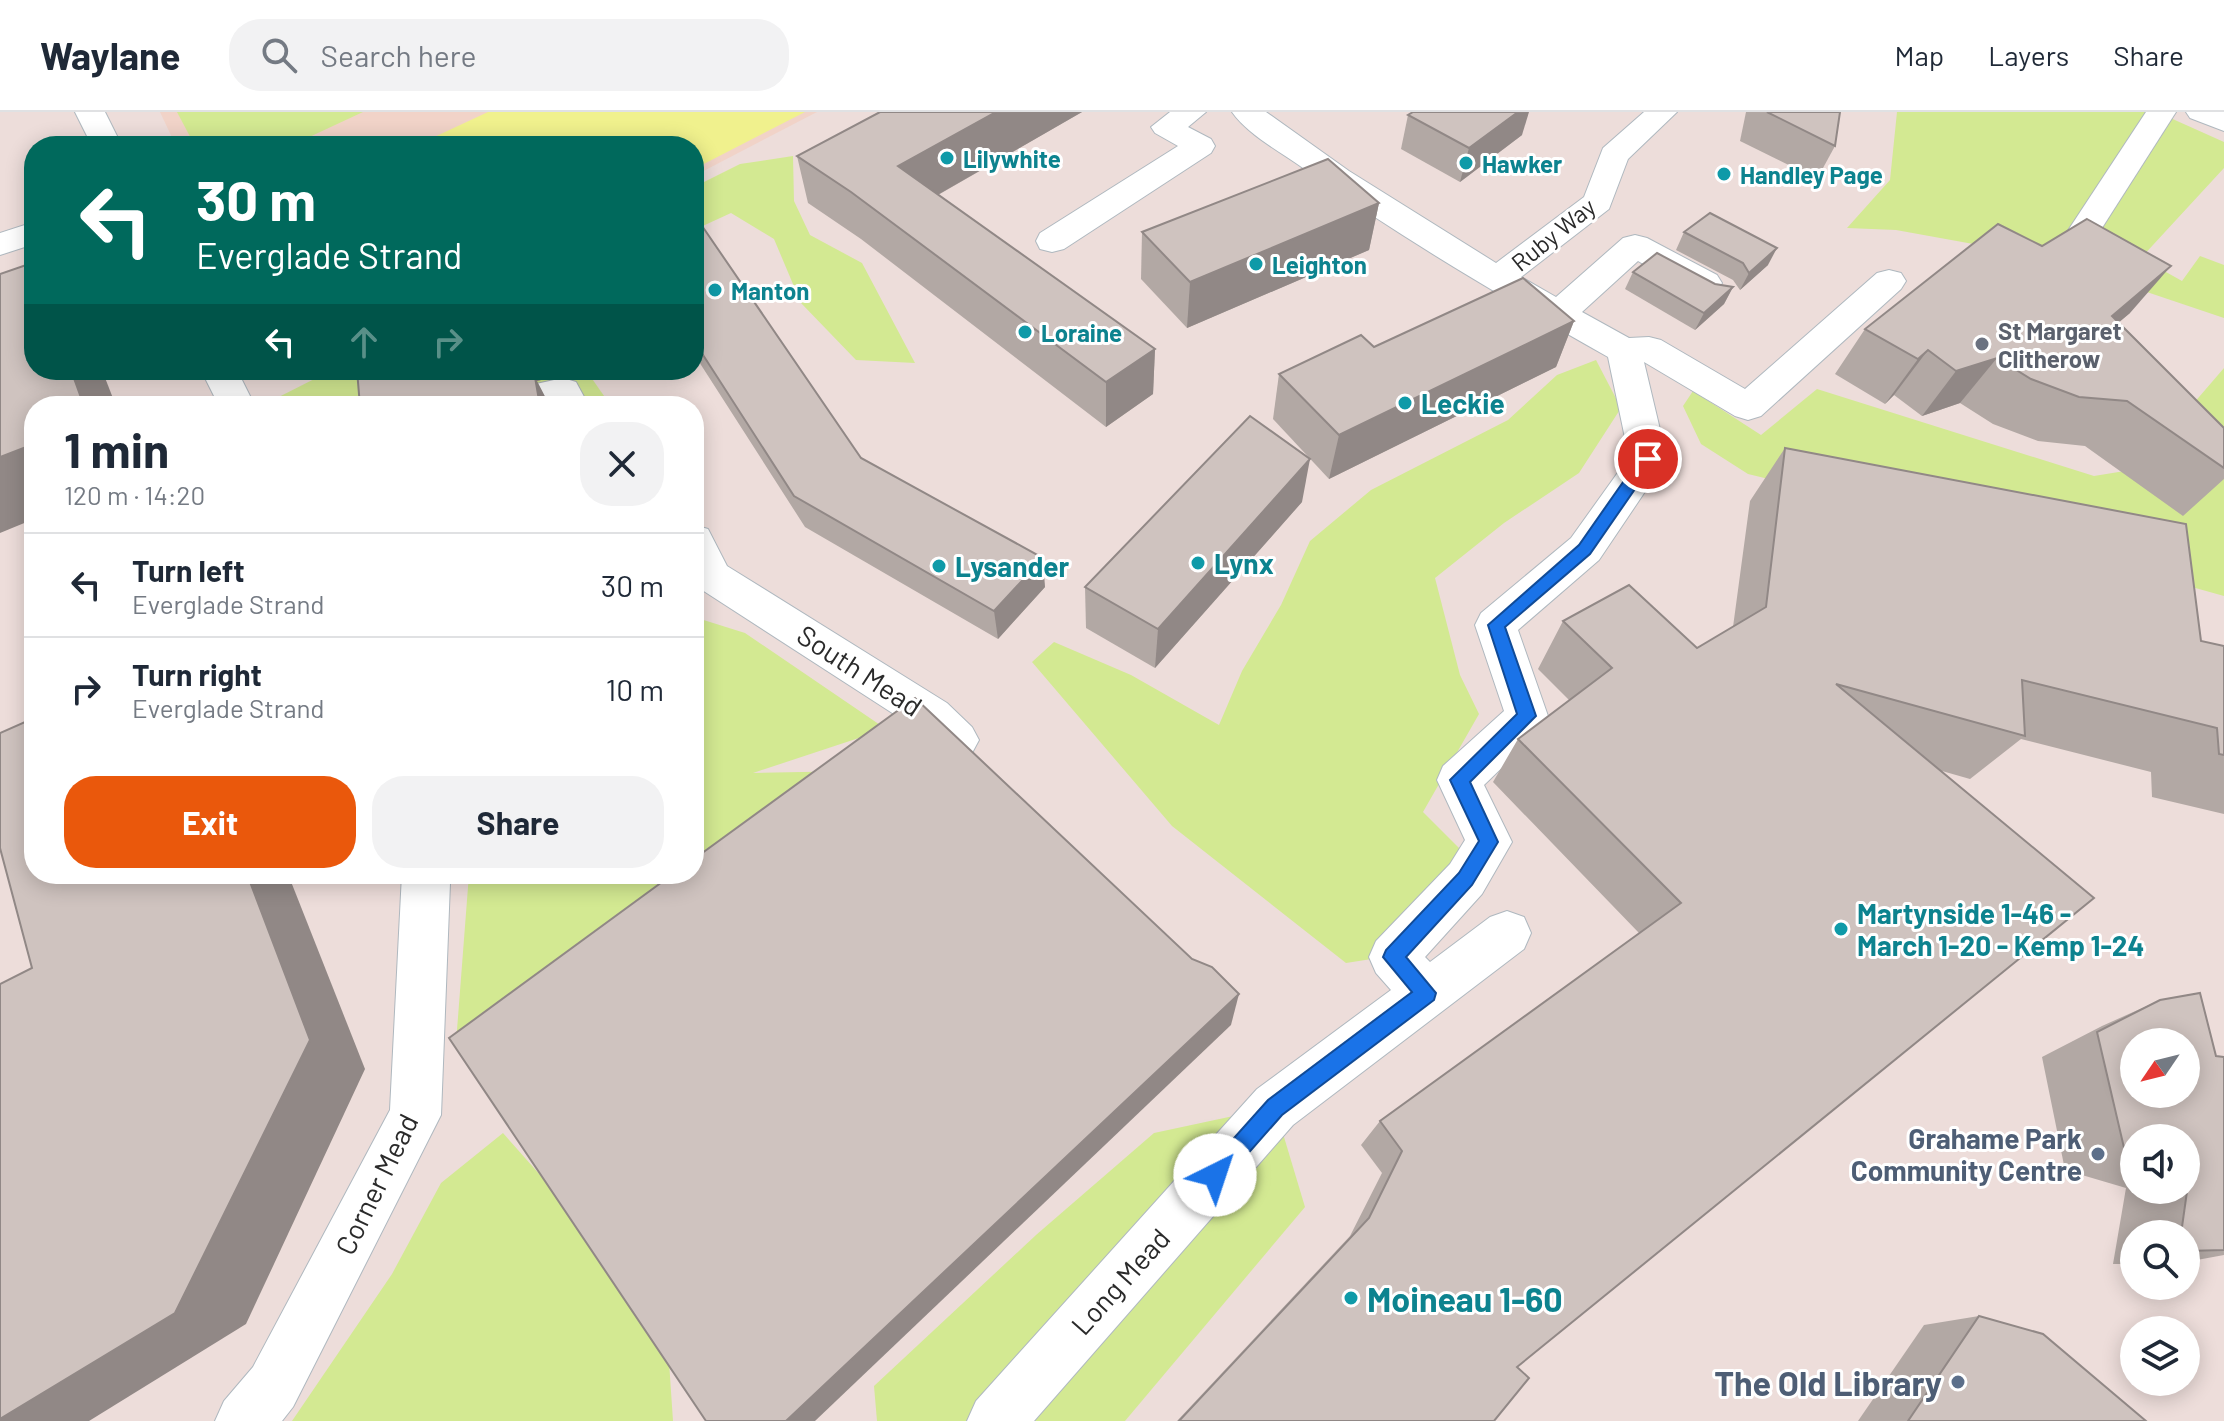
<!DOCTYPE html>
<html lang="en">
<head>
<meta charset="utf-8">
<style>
	body { margin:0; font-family:Barlow,sans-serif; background:#f2f2f3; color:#1f2937; height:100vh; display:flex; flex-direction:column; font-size:30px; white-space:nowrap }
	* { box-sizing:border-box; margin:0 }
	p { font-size:26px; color:#747a83 }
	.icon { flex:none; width:44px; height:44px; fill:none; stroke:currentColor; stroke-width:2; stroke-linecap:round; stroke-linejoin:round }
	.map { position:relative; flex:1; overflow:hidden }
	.drawer { position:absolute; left:24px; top:284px; width:680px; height:488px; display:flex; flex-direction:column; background:#fff; border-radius:32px; box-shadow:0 4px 20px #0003 }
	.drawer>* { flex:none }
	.top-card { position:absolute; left:24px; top:24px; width:680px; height:244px; border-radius:32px; box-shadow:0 4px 20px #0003; background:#00695c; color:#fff; overflow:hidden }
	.needle { width:52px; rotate:235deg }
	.fabs { position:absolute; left:2120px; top:916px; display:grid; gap:16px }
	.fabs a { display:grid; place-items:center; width:80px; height:80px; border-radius:50%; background:#fff; box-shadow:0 4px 20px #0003; font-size:40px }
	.pin { position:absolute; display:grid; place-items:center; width:68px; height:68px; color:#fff; margin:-34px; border:4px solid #fff; border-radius:50%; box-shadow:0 2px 8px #0007 }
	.me { position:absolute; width:88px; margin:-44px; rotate:41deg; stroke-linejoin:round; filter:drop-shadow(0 0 6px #0008) }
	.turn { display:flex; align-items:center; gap:28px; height:168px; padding:0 40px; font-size:36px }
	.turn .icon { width:104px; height:104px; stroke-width:2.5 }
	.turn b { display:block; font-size:56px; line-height:68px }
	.lanes { display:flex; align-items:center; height:76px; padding:0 40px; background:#0003; justify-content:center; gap:40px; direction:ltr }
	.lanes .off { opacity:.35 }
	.round { display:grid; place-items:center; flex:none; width:84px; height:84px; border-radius:32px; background:#f2f2f3 }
	.head { display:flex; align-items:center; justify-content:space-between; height:136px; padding:0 40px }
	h1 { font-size:48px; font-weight:700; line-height:60px }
	.button { display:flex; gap:16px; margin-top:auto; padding:16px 40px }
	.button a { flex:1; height:92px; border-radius:32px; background:#ea580c; color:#fff; font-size:32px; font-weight:700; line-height:92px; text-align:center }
	.button a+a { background:#f2f2f3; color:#1f2937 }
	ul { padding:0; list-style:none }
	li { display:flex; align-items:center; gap:24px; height:104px; padding:0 40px; border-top:2px solid #e0e1e3 }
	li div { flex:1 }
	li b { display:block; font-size:30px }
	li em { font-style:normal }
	header { display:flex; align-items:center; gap:48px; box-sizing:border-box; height:112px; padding:0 40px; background:#fff; border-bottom:2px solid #e0e1e3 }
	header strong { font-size:38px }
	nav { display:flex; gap:44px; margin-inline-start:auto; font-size:28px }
	.search { width:560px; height:72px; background:#f2f2f3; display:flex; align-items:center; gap:20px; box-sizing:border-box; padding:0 28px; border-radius:32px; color:#747a83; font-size:30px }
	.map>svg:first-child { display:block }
	.education { fill:#f1d3c8 }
	.green { fill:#d3e992 }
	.pitch { fill:#f0f18d }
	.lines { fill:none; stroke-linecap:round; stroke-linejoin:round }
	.minor-casing { stroke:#afb8bf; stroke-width:2 }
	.minor { fill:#fff; fill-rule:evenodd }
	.wall { fill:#b2a8a4; fill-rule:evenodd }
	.shaded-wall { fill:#918886 }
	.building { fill:#cfc3bf; stroke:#918886; stroke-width:2; fill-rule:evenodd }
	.route { fill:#1a73e8; stroke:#114b97; stroke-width:2 }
	.culture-dot { fill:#0f9aa8; stroke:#fff; stroke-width:3 }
	.worship-dot { fill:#6b7280; stroke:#fff; stroke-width:3 }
	.service-dot { fill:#5c6f8a; stroke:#fff; stroke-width:3 }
	.labels { text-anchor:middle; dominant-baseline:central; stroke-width:6; stroke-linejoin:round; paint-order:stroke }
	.far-culture-label { font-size:24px; font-weight:bold; fill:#0d838f; stroke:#fff; text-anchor:start }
	.far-street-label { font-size:24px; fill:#2a2a2a; stroke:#fff }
	.far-worship-label { font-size:24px; font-weight:bold; fill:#5b616d; stroke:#fff; text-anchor:start }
	.culture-label { font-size:28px; font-weight:bold; fill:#0d838f; stroke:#fff; text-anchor:start }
	.street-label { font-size:28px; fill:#2a2a2a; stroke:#fff }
	.service-label { font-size:28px; font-weight:bold; fill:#4e5e75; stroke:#fff; text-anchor:end }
	.near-culture-label { font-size:34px; font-weight:bold; fill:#0d838f; stroke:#fff; text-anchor:start }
	.near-service-label { font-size:34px; font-weight:bold; fill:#4e5e75; stroke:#fff; text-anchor:end }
</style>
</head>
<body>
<header>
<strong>Waylane</strong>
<div class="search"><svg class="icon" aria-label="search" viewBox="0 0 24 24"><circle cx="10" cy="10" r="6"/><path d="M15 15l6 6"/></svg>Search here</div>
<nav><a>Map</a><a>Layers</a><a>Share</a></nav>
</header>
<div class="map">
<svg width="2224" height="1309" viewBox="0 0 2224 1309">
	<rect width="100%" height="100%" fill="#edddda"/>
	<!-- education -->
	<path class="education" d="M160 0H817L694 64V34H176Z"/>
	<!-- green -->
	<g class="green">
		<path d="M177 0H363L290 34H195Z"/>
		<path d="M1897 0H2157L2224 30V56L2141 146 2182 169 2200 144 2224 153V206L2040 144 1896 118 1847 116 1890 68Z"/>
		<path d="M793 44 794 89 810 123 862 151 915 251 856 248 801 191 774 127 731 101 694 118V75L740 52Z"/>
		<path d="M1596 248 1621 296 1579 361 1504 411 1435 466 1460 563 1479 602 1423 700 1470 747 1378 846 1346 851 1172 714 1032 550 1054 530 1131 563 1219 613 1242 559 1281 493 1310 429 1371 378 1508 308 1557 263Z"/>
		<path d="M2224 256V484L2049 435 1748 362 1701 332 1683 294 1693 279 1761 323 1817 277 2094 364 2137 357Z"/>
		<path d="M332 258H586L611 294H261Z"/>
		<path d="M694 505 745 521 886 617 753 661 856 659 456 931 469 762H694Z"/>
		<path d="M1275 995 1305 1095 1125 1309H877L874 1274 1036 1123 1154 1021Z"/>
		<path d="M503 1021 666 1205 673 1309H292L392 1162 441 1071Z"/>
	</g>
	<!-- pitch -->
	<path class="pitch" d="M488 0H805L694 57V34H415Z"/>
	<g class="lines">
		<!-- minor casing -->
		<g class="minor-casing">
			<g id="minor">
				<path d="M75 0H105L122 34H92Z"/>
				<path d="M1170 0H1206L1188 15 1211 27 1215 34 1211 41 1064 137 1052 140 1040 137 1036 129 1040 121 1178 34 1155 21 1151 15Z"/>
				<path d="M1232 0H1266L1349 59 1496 151 1584 85 1603 36 1644 0H1677L1628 47 1609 97 1521 165 1556 185 1623 126 1635 123 1647 126 1717 163 1722 171 1717 179C1690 186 1661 162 1638 149L1582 200 1629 226 1649 225 1661 228 1745 277 1877 161 1889 158 1901 161 1906 169 1901 177 1761 304 1748 308 1735 304 1644 250 1667 347 1599 448 1518 518 1548 604 1542 617 1484 673 1512 730 1482 782 1425 845 1430 850 1490 805 1507 799 1524 805 1531 821 1524 837 1293 1013 1034 1309H967L976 1289 1257 977 1391 878 1376 861 1369 845 1376 829 1450 752 1465 728 1437 668 1443 654 1504 599 1475 513 1481 501 1571 426 1629 345 1608 245C1504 186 1401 126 1303 56 1281 40 1248 23 1232 0Z"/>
				<path d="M2146 0H2176L2093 130 2081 134 2069 130 2065 123Z"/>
				<path d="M2186 0H2224V19L2190 6Z"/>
				<path d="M34 110V132L0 143V121Z"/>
				<path d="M201 258H237L255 294H219Z"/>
				<path d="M563 266 576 270 589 294H473L478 285Z"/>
				<path d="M694 413 708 417 727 454 947 591 972 615 979 628 972 641C946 650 935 635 917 617L699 476 694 467Z"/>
				<path d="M402 762H448L450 771 441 1003 293 1295 282 1309H215L224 1289 253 1255 390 998Z"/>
			</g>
		</g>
		<!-- minor -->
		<use href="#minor" class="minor"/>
	</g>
	<!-- wall -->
	<g class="wall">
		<path d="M880 0H1082L938 83 1155 237 1153 282 1106 315 861 127 808 91 797 44Z"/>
		<path d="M1746 0H1840L1835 34 1817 67 1740 29Z"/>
		<path d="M1408 3 1522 23 1460 70 1401 37Z"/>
		<path d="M1379 91 1369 138 1187 216 1141 167 1142 120Z"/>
		<path d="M694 110 861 346 1045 475 998 527 805 415 694 242Z"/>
		<path d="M1684 120 1768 153 1740 178 1733 168 1676 138Z"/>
		<path d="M1633 160 1715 172 1733 175 1724 192 1695 218 1625 177Z"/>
		<path d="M2130 201 2119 210 2224 316V367L2183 404 2085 334 2038 329 1993 312 1960 291 1922 304 1894 283 1885 292 1835 262 1865 217Z"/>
		<path d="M1574 209 1556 255 1329 367 1273 307 1279 262 1374 235Z"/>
		<path d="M357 258H597L579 268 562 263 537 269Z"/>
		<path d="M1785 336 2201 529 2224 534V702L2152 685 2151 660 2021 627 1970 667 1942 659 1517 1255 1494 1309H1177L1350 1124 1382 1061 1361 1033 1380 1009 1639 821 1493 670 1518 627 1569 588 1538 557 1563 509 1697 536 1733 515 1750 389Z"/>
		<path d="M1302 390 1155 556 1086 516 1085 475Z"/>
		<path d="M2160 888 2216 944 2224 945V1143L2186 1150V1122H2134V1152H2113L2126 1076 2065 1058 2042 945 2102 914ZM2134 1026H2186V1078H2134Z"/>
		<path d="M1979 1204 2146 1309H1858L1924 1213Z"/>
	</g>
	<!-- shaded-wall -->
	<g class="shaded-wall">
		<path d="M996 0H1082L906 101 898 54Z"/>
		<path d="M1518 0H1529L1522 23 1460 70 1469 36Z"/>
		<path d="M1379 91 1369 138 1187 216 1190 170Z"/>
		<path d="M1777 136 1768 153 1740 178 1749 161Z"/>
		<path d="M2171 154 2130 201 2072 250 2112 204Z"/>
		<path d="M1733 175 1724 192 1695 218 1704 201Z"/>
		<path d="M1574 209 1556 255 1329 367 1339 323Z"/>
		<path d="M1155 237 1153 282 1106 315V270Z"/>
		<path d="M1928 238 1894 283 1885 292 1918 247Z"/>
		<path d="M1997 246 1960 291 1922 304 1956 259Z"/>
		<path d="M71 258H102L116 294H84Z"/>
		<path d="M452 258H560L562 263 537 269 550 294 470 293 451 260Z"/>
		<path d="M573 258H597L579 268Z"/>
		<path d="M34 332V407L0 421V345Z"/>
		<path d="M1310 347 1302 390 1155 556 1158 517Z"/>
		<path d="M1043 446 1045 475 998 527 994 499Z"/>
		<path d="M247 762H288L365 957 246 1212 89 1309H0V1307Z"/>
		<path d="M1239 882 1231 913 815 1309H786Z"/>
	</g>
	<!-- building -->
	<g class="building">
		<path d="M880 0H996L898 54 1155 237 1106 270 851 80 797 44Z"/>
		<path d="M1413 0H1518L1469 36 1408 3Z"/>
		<path d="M1767 0H1840L1835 34Z"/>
		<path d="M1328 47 1379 91 1190 170 1142 120Z"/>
		<path d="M1710 101 1777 136 1749 161 1743 151 1684 120Z"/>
		<path d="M2087 107 2171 154 2112 204 2224 316V356L2127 289 2079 285 2031 267 1997 246 1956 259 1928 238 1918 247 1865 217 1998 112 2042 134Z"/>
		<path d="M698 108 861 346 1043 446 994 499 794 384 694 229V110Z"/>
		<path d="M1657 141 1715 172 1733 175 1704 201 1633 160Z"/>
		<path d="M32 151 34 155V258H71L84 294H34V332L0 345V162Z"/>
		<path d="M1523 166 1574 209 1339 323 1279 262 1361 223 1374 235Z"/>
		<path d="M357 258H452L451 260 453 265H535L540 294H360Z"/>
		<path d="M1250 304 1310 347 1158 517 1085 475Z"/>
		<path d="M1785 336 2186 412 2201 529 2224 534V643L2219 642 2217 616 2022 568 2025 624 1836 572 2094 786 1517 1255 1529 1266 1494 1309H1179L1369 1106 1402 1039 1380 1009 1681 791 1518 627 1612 556 1563 509 1629 473 1697 536 1766 495Z"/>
		<path d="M915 586 1192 847 1212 855 1239 882 786 1309H706L449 926 673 762H694V747Z"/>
		<path d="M34 606V762H247L310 928 175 1201 0 1307V872L32 856 0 736V621Z"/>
		<path d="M2200 881 2216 944 2224 945V1138L2186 1139V1122H2181L2190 1058 2186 1057V1026H2134V1043L2125 1040 2097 920 2160 888ZM2134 930H2186V982H2134Z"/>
		<path d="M1979 1204 2043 1222 2146 1309H1908Z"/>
	</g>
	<!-- route -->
	<path class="route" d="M1648 341 1655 347 1653 351 1590 442 1505 515 1536 604 1470 670 1498 730 1472 773 1406 845 1436 881 1434 888 1282 1003 1223 1070 1215 1073 1208 1070 1204 1063 1208 1055 1268 988 1412 880 1383 845 1386 838 1459 761 1479 729 1450 668 1517 602 1488 513 1579 433 1642 343Z"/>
	<!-- markers -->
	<g class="culture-dot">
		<circle cx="947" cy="46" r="8"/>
		<circle cx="1466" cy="51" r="8"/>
		<circle cx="1724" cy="62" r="8"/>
		<circle cx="1256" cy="152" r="8"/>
		<circle cx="715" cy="178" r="8"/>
		<circle cx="1025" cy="220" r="8"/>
		<circle cx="1405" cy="291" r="8"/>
		<circle cx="1198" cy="451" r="8"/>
		<circle cx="939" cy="454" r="8"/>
		<circle cx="1841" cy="817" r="8"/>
		<circle cx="1351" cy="1186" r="8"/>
	</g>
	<circle class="worship-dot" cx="1982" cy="232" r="8"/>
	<g class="service-dot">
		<circle cx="2098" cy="1042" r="8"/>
		<circle cx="1958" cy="1270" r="8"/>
	</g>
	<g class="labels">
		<!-- far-culture labels -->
		<g class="far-culture-label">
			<text x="963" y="46">Lilywhite</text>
			<text x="1482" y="51">Hawker</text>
			<text x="1740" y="62">Handley Page</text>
			<text x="1272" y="152">Leighton</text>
			<text x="731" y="178">Manton</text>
			<text x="1041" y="220">Loraine</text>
		</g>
		<!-- far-street labels -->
		<g class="far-street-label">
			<text transform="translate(1553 122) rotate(-39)">Ruby Way</text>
		</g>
		<!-- far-worship labels -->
		<g class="far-worship-label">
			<text x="1998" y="218">St Margaret<tspan x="1998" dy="28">Clitherow</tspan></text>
		</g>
		<!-- culture labels -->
		<g class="culture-label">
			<text x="1421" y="291">Leckie</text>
			<text x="1214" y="451">Lynx</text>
			<text x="955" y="454">Lysander</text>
			<text x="1857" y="801">Martynside 1-46 -<tspan x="1857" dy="32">March 1-20 - Kemp 1-24</tspan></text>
		</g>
		<!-- street labels -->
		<g class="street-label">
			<text transform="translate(860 558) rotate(33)">South Mead</text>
			<text transform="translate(376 1072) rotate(-64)">Corner Mead</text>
			<text transform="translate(1120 1169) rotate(-48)">Long Mead</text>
		</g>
		<!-- service labels -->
		<g class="service-label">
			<text x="2082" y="1026">Grahame Park<tspan x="2082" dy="32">Community Centre</tspan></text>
		</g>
		<!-- near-culture labels -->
		<g class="near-culture-label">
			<text x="1367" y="1186">Moineau 1-60</text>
		</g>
		<!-- near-service labels -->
		<g class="near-service-label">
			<text x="1942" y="1270">The Old Library</text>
		</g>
	</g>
</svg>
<div class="fabs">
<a><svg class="needle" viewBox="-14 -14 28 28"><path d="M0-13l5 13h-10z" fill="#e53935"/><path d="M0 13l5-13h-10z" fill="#747a83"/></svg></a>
<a><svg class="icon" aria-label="sound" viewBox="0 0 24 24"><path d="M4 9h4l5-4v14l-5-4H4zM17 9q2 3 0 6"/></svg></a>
<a><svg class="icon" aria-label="search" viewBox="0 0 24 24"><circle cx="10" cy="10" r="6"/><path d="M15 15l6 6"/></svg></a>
<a><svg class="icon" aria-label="layers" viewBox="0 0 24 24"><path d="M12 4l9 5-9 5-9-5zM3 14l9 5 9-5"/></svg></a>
</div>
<div class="pin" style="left:1648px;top:347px;background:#d93025"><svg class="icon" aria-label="arrive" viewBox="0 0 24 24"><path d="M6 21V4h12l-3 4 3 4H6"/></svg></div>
<svg class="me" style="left:1215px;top:1063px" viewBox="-20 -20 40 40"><circle r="19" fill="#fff"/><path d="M0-13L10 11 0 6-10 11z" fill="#1a73e8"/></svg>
<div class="top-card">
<div class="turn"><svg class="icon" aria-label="left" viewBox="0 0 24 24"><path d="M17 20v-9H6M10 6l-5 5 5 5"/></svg><div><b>30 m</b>Everglade Strand</div></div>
<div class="lanes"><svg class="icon" aria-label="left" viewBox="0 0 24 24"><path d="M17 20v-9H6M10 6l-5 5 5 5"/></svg><svg class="icon off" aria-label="ahead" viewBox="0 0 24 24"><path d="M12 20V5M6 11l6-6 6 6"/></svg><svg class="icon off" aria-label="right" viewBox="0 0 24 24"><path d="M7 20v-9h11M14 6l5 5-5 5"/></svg></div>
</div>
<section class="drawer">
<div class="head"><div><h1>1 min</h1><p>120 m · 14:20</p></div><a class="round"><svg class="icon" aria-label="close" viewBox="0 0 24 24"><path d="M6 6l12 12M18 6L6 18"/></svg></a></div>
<ul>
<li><svg class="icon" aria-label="left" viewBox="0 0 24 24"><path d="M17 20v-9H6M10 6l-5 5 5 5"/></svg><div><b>Turn left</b><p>Everglade Strand</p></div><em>30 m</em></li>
<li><svg class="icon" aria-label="right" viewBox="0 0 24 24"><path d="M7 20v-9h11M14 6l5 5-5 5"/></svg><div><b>Turn right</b><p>Everglade Strand</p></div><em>10 m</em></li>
</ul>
<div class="button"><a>Exit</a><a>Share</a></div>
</section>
</div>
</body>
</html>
